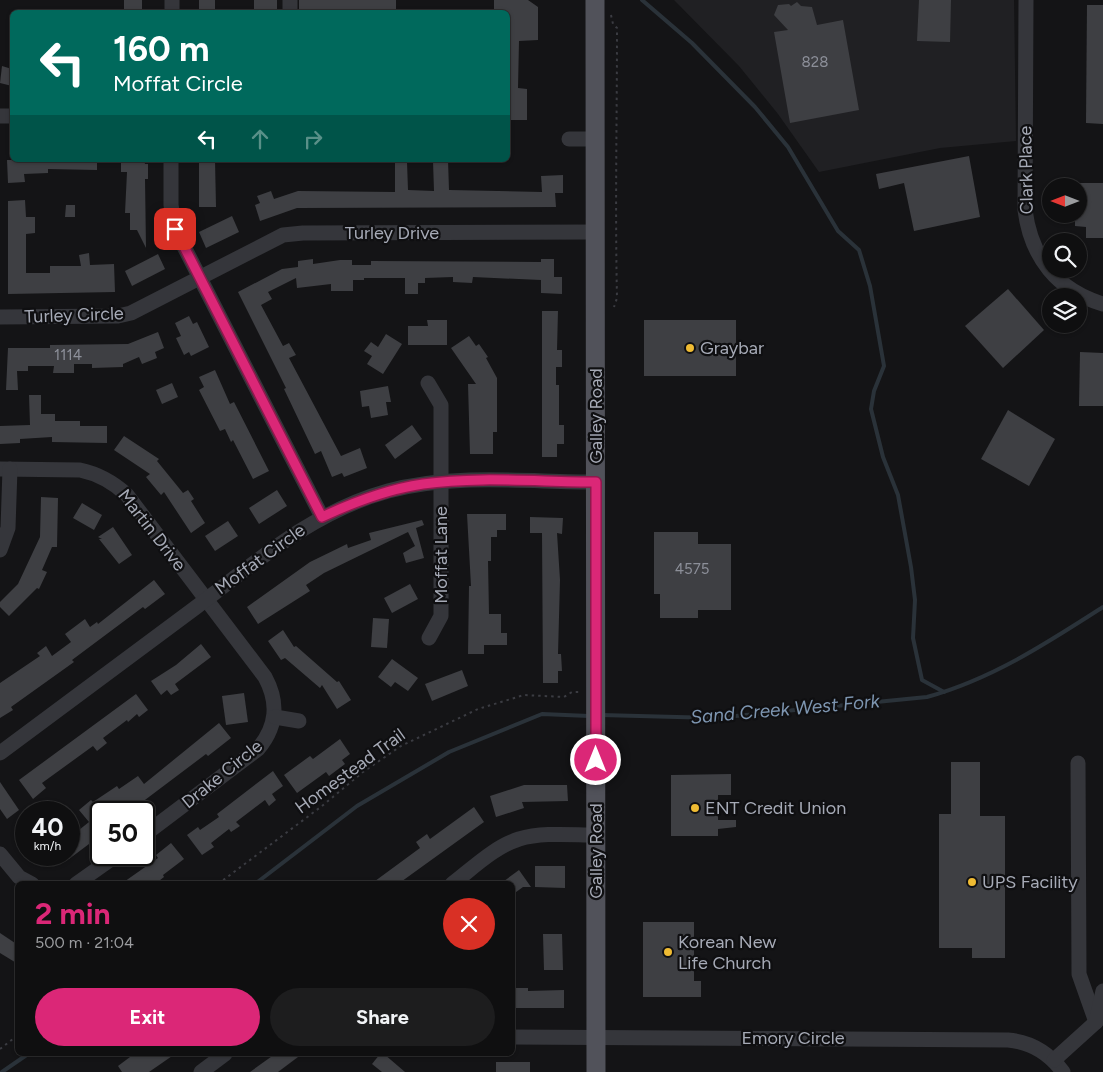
<!DOCTYPE html>
<html lang="en">
<head>
<meta charset="utf-8">
<style>
	body { margin:0; font-family:Figtree,sans-serif; background:#1d1d1e; color:#f1f3f6; height:100vh; display:flex; flex-direction:column; font-size:19px; white-space:nowrap }
	* { box-sizing:border-box; margin:0 }
	p { font-size:16px; color:#9b9c9f }
	.icon { flex:none; width:28px; height:28px; fill:none; stroke:currentColor; stroke-width:2; stroke-linecap:round; stroke-linejoin:round }
	.map { position:relative; flex:1; overflow:hidden }
	.sheet { position:absolute; left:15px; top:881px; width:500px; height:175px; display:flex; flex-direction:column; background:#0f0f10; border-radius:8px; box-shadow:0 1px 4px #0004,0 0 0 1px #2f2f30 }
	.sheet>* { flex:none }
	.banner { position:absolute; left:10px; top:10px; width:500px; height:152px; border-radius:8px; box-shadow:0 1px 4px #0004,0 0 0 1px #2f2f30; background:#00695c; color:#fff; overflow:hidden }
	.needle { width:32px; rotate:270deg }
	.fabs { position:absolute; left:1042px; top:178px; display:grid; gap:10px }
	.fabs a { display:grid; place-items:center; width:45px; height:45px; border-radius:50%; background:#0f0f10; box-shadow:0 1px 4px #0004,0 0 0 1px #2f2f30; font-size:25px }
	.speed { position:absolute; left:15px; top:801px; display:flex; gap:10px; font-size:25px; font-weight:700; text-align:center }
	.speed>* { display:grid; place-content:center; width:65px; height:65px; border-radius:50%; background:#0f0f10; box-shadow:0 1px 4px #0004,0 0 0 1px #2f2f30; line-height:1 }
	.speed small { font-size:12px; font-weight:400 }
	.speed .limit { border:2px solid #111; border-radius:8px; background:#fff; color:#111 }
	.pin { position:absolute; display:grid; place-items:center; width:42px; height:42px; color:#fff; margin:-21px; border-radius:10px; box-shadow:0 2px 8px #0006 }
	.me { position:absolute; width:55px; margin:-28px; rotate:0deg; stroke-linejoin:round; filter:drop-shadow(0 0 4px #0008) }
	.turn { display:flex; align-items:center; gap:18px; height:105px; padding:0 20px; font-size:22px }
	.turn .icon { width:65px; height:65px; stroke-width:2.5 }
	.turn b { display:block; font-size:35px; line-height:42px }
	.lanes { display:flex; align-items:center; height:48px; padding:0 20px; background:#0003; justify-content:center; gap:25px; direction:ltr }
	.lanes .off { opacity:.35 }
	.round { display:grid; place-items:center; flex:none; width:52px; height:52px; border-radius:26px; background:#1d1d1e }
	.overview { display:flex; align-items:center; justify-content:space-between; height:85px; padding:0 20px }
	h1 { font-size:30px; font-weight:700; line-height:38px; color:#db2777 }
	.action { display:flex; gap:10px; margin-top:auto; padding:10px 20px }
	.action a { flex:1; height:58px; border-radius:30px; background:#db2777; color:#fff; font-size:20px; font-weight:700; line-height:58px; text-align:center }
	.action a+a { background:#1d1d1e; color:#f1f3f6 }
	.map>svg:first-child { display:block }
	.built { fill:#202023 }
	.lines { fill:none; stroke-linecap:round; stroke-linejoin:round }
	.stream { stroke:#2a3239; stroke-width:4 }
	.building { fill:#3e3f43 }
	.path { stroke:#3b3c42; stroke-width:2; stroke-dasharray:2.5 4; stroke-linecap:butt }
	.minor { stroke:#35363b; stroke-width:15 }
	.major { stroke:#51525a; stroke-width:19 }
	.route-casing { stroke:#8e194d; stroke-width:12 }
	.route { stroke:#db2777; stroke-width:9 }
	.poi-dot { fill:#efbb33; stroke:#0f0f11; stroke-width:2 }
	.labels { text-anchor:middle; dominant-baseline:central; stroke-width:4.5; stroke-linejoin:round; paint-order:stroke }
	.number-label { font-size:15px; fill:#8c8f99 }
	.street-label { font-size:18px; fill:#a6aab6; stroke:#0f0f11 }
	.poi-label { font-size:18px; fill:#a6aab6; stroke:#0f0f11; text-anchor:start }
	.water-label { font-size:19px; font-style:italic; fill:#7d95b0; stroke:#0f0f11 }
</style>
</head>
<body>
<div class="map">
<svg width="1103" height="1072" viewBox="0 0 1103 1072">
	<rect width="100%" height="100%" fill="#141416"/>
	<!-- built -->
	<path class="built" d="M674 0H1014L1016 141 940 148 819 172 778 114 739 66Z"/>
	<g class="lines">
		<!-- stream -->
		<g class="stream">
			<path d="M642 0 692 43 755 107 788 147 838 231 859 250 870 286 884 366 874 391 871 409 883 457 898 495 911 567 915 600 913 638 922 680 944 692"/>
			<path d="M601 715 715 718 927 697C992 679 1047 643 1103 607"/>
			<path d="M255 884 357 806 449 752 542 714 589 716"/>
			<path d="M2 1072 28 1054"/>
		</g>
	</g>
	<!-- building -->
	<g class="building">
		<rect x="124" y="0" width="18" height="12"/>
		<rect x="199" y="0" width="16" height="12"/>
		<rect x="254" y="0" width="23" height="12"/>
		<path d="M299 0H396V11L299 12Z"/>
		<path d="M494 0H528L538 7V40L519 41 518 88 527 89V120H508V12H494Z"/>
		<path d="M919 0H951L950 42 917 41Z"/>
		<path d="M797 2 801 6 812 7 817 25 843 20 859 110 790 123 774 32 788 30 774 15 778 5 789 4 791 6Z"/>
		<path d="M1087 5H1103V124L1086 123Z"/>
		<path d="M2 66 12 69V86L0 83Z"/>
		<path d="M969 156 980 217 914 231 904 183 879 189 876 174Z"/>
		<path d="M7 160H97V170L48 169V173L24 174 25 182 8 183Z"/>
		<path d="M121 160H144L145 164H148V179H145L146 248 137 230H130V213H125L127 172H121Z"/>
		<path d="M199 160H215L216 207H199Z"/>
		<path d="M448 160 449 190 542 192 541 176 563 175V193H555L556 207 297 208 260 221 255 205 260 203 257 196 271 191 274 199 298 191 395 192V162H407L408 190 434 191 433 161Z"/>
		<path d="M1079 183H1103V238H1086V227L1075 226V214H1079Z"/>
		<path d="M25 200 26 217H35V233L26 234V273H50V266H81L79 255 89 253 90 265 114 264 115 292 8 294V201Z"/>
		<path d="M66 205H75V217H65Z"/>
		<path d="M232 216 239 232 206 248 199 232Z"/>
		<path d="M158 254 165 269 132 286 125 271Z"/>
		<path d="M313 259V264L340 260H352V265H371V261L541 262V259H554V277H562V294L541 293V280L473 277 472 283 453 282V277L425 278V283H418V294H405V278H364V280H353V291H331V284L297 288 296 278 268 292 272 299 261 305 283 346 289 343 296 355 289 358 341 456 360 448 367 468 344 477 342 473 332 477 321 451 315 454 284 389 286 388 238 292 282 269 298 267V261Z"/>
		<path d="M1008 289 1044 330 1003 368 965 326Z"/>
		<path d="M542 311H558L557 350H562V367H556V385H559V425H564V444H557V457H542Z"/>
		<path d="M189 316 193 324 197 322 209 347 191 356 189 352 184 355 176 338 181 336 175 323Z"/>
		<path d="M427 320H447V345H408V326H428Z"/>
		<rect x="644" y="320" width="92" height="56"/>
		<path d="M158 332 164 348 155 352 157 358 142 364 139 357 123 364V367L92 368V364H74V373H53L54 366H28V371H17L18 390H6L8 348H50V345L128 344Z"/>
		<path d="M386 334 402 344 383 374 367 364 372 356 364 351 371 342 378 347Z"/>
		<path d="M469 336 476 346 479 344 488 357 486 358 497 378V432H493V454H470L468 384H476L451 348Z"/>
		<path d="M1080 352 1103 353V406H1079Z"/>
		<path d="M215 370 230 404 234 402 269 471 253 479 233 440 231 442 225 429 220 431 199 390 204 387 199 377Z"/>
		<path d="M172 383 178 397 162 404 156 390Z"/>
		<path d="M388 386 391 402H386L388 415 371 418 369 406 362 407 360 391Z"/>
		<path d="M29 395H41V414H55V421H80V426H107V443L52 442V437L20 439V443L0 444V426L30 425Z"/>
		<path d="M1008 410 1055 439 1029 486 981 459Z"/>
		<path d="M412 425 422 439 395 459 385 445Z"/>
		<path d="M124 436 159 459 157 461 183 493 188 490 194 499 191 501 205 523 191 533 164 492 161 495 146 477 150 474 114 450Z"/>
		<path d="M277 490 287 506 259 524 249 508Z"/>
		<path d="M41 497 58 498 57 547H52L42 570 47 572 39 589 37 588 9 616 0 607V602L18 584 40 537Z"/>
		<path d="M82 503 102 515 94 530 73 518Z"/>
		<path d="M467 514H506V530H497V537H491V561H488L489 614H501V633H507V645H484V654H468L469 586H471Z"/>
		<path d="M530 517 563 518 562 534 557 533 560 580 558 654H561L562 671H558V683H543L542 533H530Z"/>
		<path d="M422 520 424 525 416 528 424 558 406 563 403 553 415 546 408 532 324 573 306 585 310 591 258 624 247 607 310 562 347 544 348 548 371 540 369 533Z"/>
		<path d="M228 521 238 536 215 551 205 536Z"/>
		<path d="M113 527 132 555 119 564 99 539H102L98 537Z"/>
		<path d="M654 532H698V544H731V610H698V618H660V594H654Z"/>
		<path d="M154 580 165 594 145 609 143 607 72 660 74 662 11 707 13 710 0 718V683L40 656 37 653 46 646 52 656 71 642 65 634 85 619 90 627 97 622 98 624Z"/>
		<path d="M410 584 418 599 392 613 384 598Z"/>
		<path d="M373 618 389 619 387 648 371 647Z"/>
		<path d="M283 630 294 647 296 646 337 682 339 681 351 700 337 709 322 685 320 688 285 658 281 660 268 641Z"/>
		<path d="M201 644 211 657 175 684 179 690 171 695 167 690 161 695 151 681 176 665Z"/>
		<path d="M392 659 418 678 408 691 395 682 391 687 378 677Z"/>
		<path d="M462 670 468 686 432 701 425 684Z"/>
		<path d="M244 693 248 722 226 725 222 696Z"/>
		<path d="M136 694 148 710 139 717 137 714 128 722 127 720 103 738 107 743 97 751 93 746 42 783 46 788 33 799 19 780Z"/>
		<path d="M219 723 231 738 208 756 206 754 133 809 135 812H101V835L69 859V838L89 822 79 810 91 800 93 802 117 786 119 789 138 776 144 784Z"/>
		<path d="M340 739 350 754 342 760 345 764 329 776 326 772 297 793 284 775 310 756 313 759Z"/>
		<path d="M951 762H980V816H1005V958H972V948H939V814H951Z"/>
		<path d="M273 771 283 786 272 794 276 800 269 806 265 800 236 822 240 826 231 832 229 829 211 843 214 847 202 855 187 835 198 827 200 830 219 817 217 814Z"/>
		<path d="M731 774V795H718V820H736V827L718 829V836H671V775Z"/>
		<path d="M0 782 19 810 7 819 0 809Z"/>
		<path d="M524 785H567L568 801 522 802 524 808 496 817 490 796Z"/>
		<path d="M474 807 484 822 398 884H371L420 848 416 842 427 834 430 839Z"/>
		<path d="M171 843 184 859 163 875 164 877 155 884H121L158 858 156 855Z"/>
		<path d="M535 866H565V888L535 887Z"/>
		<path d="M519 870 531 887H523L512 895V884H500Z"/>
		<path d="M643 922H694V981H701V997H643Z"/>
		<path d="M0 933 18 945V964L0 953Z"/>
		<path d="M543 934H562L563 970H544Z"/>
		<path d="M512 988H528V991L564 990V1008H512Z"/>
		<path d="M134 1054H175L149 1072H122L118 1066Z"/>
		<path d="M275 1054H302L278 1072H250Z"/>
		<path d="M380 1054H384L405 1072H382L372 1064Z"/>
		<rect x="496" y="1062" width="34" height="10"/>
	</g>
	<g class="lines">
		<!-- path -->
		<g class="path">
			<path d="M611 15 613 24 617 28C617 118 615 208 617 298L614 307"/>
			<path d="M218 884 322 806 363 772 401 746 478 709 524 695 564 697 572 692H580"/>
			<path d="M0 1049 18 1035"/>
		</g>
		<!-- minor -->
		<g class="minor">
			<path d="M290 0V12"/>
			<path d="M1026 0 1025 210C1031 257 1057 290 1103 304"/>
			<path d="M172 12V0"/>
			<path d="M0 116H12"/>
			<path d="M569 139H595"/>
			<path d="M171 160V205L175 229 322 517"/>
			<path d="M0 317 118 316 131 313 283 235 303 233 596 232"/>
			<path d="M428 383 441 405V616L429 638"/>
			<path d="M0 469 80 470C99 474 113 482 127 495L265 677C279 703 277 726 258 749L144 835"/>
			<path d="M0 550 8 528 10 469"/>
			<path d="M275 717 299 721"/>
			<path d="M0 753C65 704 130 656 195 608 256 562 312 512 388 491 454 473 527 482 596 482"/>
			<path d="M1078 763 1079 974 1096 1022"/>
			<path d="M0 854 19 877 32 884"/>
			<path d="M76 884 117 855"/>
			<path d="M452 884C473 868 494 847 519 839 543 832 571 835 596 835"/>
			<path d="M512 1037 1008 1040C1031 1042 1049 1053 1063 1072"/>
			<path d="M1054 1060 1096 1022 1103 991"/>
			<path d="M201 1072 225 1054"/>
		</g>
		<!-- major -->
		<path class="major" d="M595 0 596 1072"/>
	</g>
	<g class="lines">
		<!-- route casing -->
		<g class="route-casing">
			<path id="route" d="M175 229 322 517C354 502 388 489 423 484 478 476 540 482 596 482V760"/>
		</g>
		<!-- route -->
		<use href="#route" class="route"/>
	</g>
	<!-- markers -->
	<g class="poi-dot">
		<circle cx="690" cy="348" r="5"/>
		<circle cx="695" cy="808" r="5"/>
		<circle cx="972" cy="882" r="5"/>
		<circle cx="668" cy="952" r="5"/>
	</g>
	<g class="labels">
		<!-- number labels -->
		<g class="number-label">
			<text x="815" y="62">828</text>
			<text x="68" y="355">1114</text>
			<text x="692" y="569">4575</text>
		</g>
		<!-- street labels -->
		<g class="street-label">
			<text transform="translate(1026 170) rotate(-91)">Clark Place</text>
			<text x="392" y="233">Turley Drive</text>
			<text transform="translate(74 315) rotate(-2)">Turley Circle</text>
			<text transform="translate(596 416) rotate(-90)">Galley Road</text>
			<text transform="translate(152 530) rotate(52)">Martin Drive</text>
			<text transform="translate(441 555) rotate(-90)">Moffat Lane</text>
			<text transform="translate(260 559) rotate(-36)">Moffat Circle</text>
			<text transform="translate(350 771) rotate(-36)">Homestead Trail</text>
			<text transform="translate(222 774) rotate(-39)">Drake Circle</text>
			<text transform="translate(596 851) rotate(-90)">Galley Road</text>
			<text x="793" y="1038">Emory Circle</text>
		</g>
		<!-- poi labels -->
		<g class="poi-label">
			<text x="700" y="348">Graybar</text>
			<text x="705" y="808">ENT Credit Union</text>
			<text x="982" y="882">UPS Facility</text>
			<text x="678" y="942">Korean New<tspan x="678" dy="21">Life Church</tspan></text>
		</g>
		<!-- water labels -->
		<g class="water-label">
			<text transform="translate(785 709) rotate(-5)">Sand Creek West Fork</text>
		</g>
	</g>
</svg>
<div class="fabs">
<a><svg class="needle" viewBox="-14 -14 28 28"><path d="M0-13l5 13h-10z" fill="#e53935"/><path d="M0 13l5-13h-10z" fill="#9b9c9f"/></svg></a>
<a><svg class="icon" aria-label="search" viewBox="0 0 24 24"><circle cx="10" cy="10" r="6"/><path d="M15 15l6 6"/></svg></a>
<a><svg class="icon" aria-label="layers" viewBox="0 0 24 24"><path d="M12 4l9 5-9 5-9-5zM3 14l9 5 9-5"/></svg></a>
</div>
<div class="speed"><div>40<small>km/h</small></div><div class="limit">50</div></div>
<div class="pin" style="left:175px;top:229px;background:#d93025"><svg class="icon" aria-label="arrive" viewBox="0 0 24 24"><path d="M6 21V4h12l-3 4 3 4H6"/></svg></div>
<svg class="me" style="left:596px;top:760px" viewBox="-20 -20 40 40"><circle r="17" fill="#db2777" stroke="#fff" stroke-width="3"/><path d="M0-11L8 9 0 5-8 9z" fill="#fff"/></svg>
<div class="banner">
<div class="turn"><svg class="icon" aria-label="left" viewBox="0 0 24 24"><path d="M17 20v-9H6M10 6l-5 5 5 5"/></svg><div><b>160 m</b>Moffat Circle</div></div>
<div class="lanes"><svg class="icon" aria-label="left" viewBox="0 0 24 24"><path d="M17 20v-9H6M10 6l-5 5 5 5"/></svg><svg class="icon off" aria-label="ahead" viewBox="0 0 24 24"><path d="M12 20V5M6 11l6-6 6 6"/></svg><svg class="icon off" aria-label="right" viewBox="0 0 24 24"><path d="M7 20v-9h11M14 6l5 5-5 5"/></svg></div>
</div>
<section class="sheet">
<div class="overview"><div><h1>2 min</h1><p>500 m · 21:04</p></div><a class="round" style="background:#d93025;color:#fff"><svg class="icon" aria-label="close" viewBox="0 0 24 24"><path d="M6 6l12 12M18 6L6 18"/></svg></a></div>
<div class="action"><a>Exit</a><a>Share</a></div>
</section>
</div>
</body>
</html>
